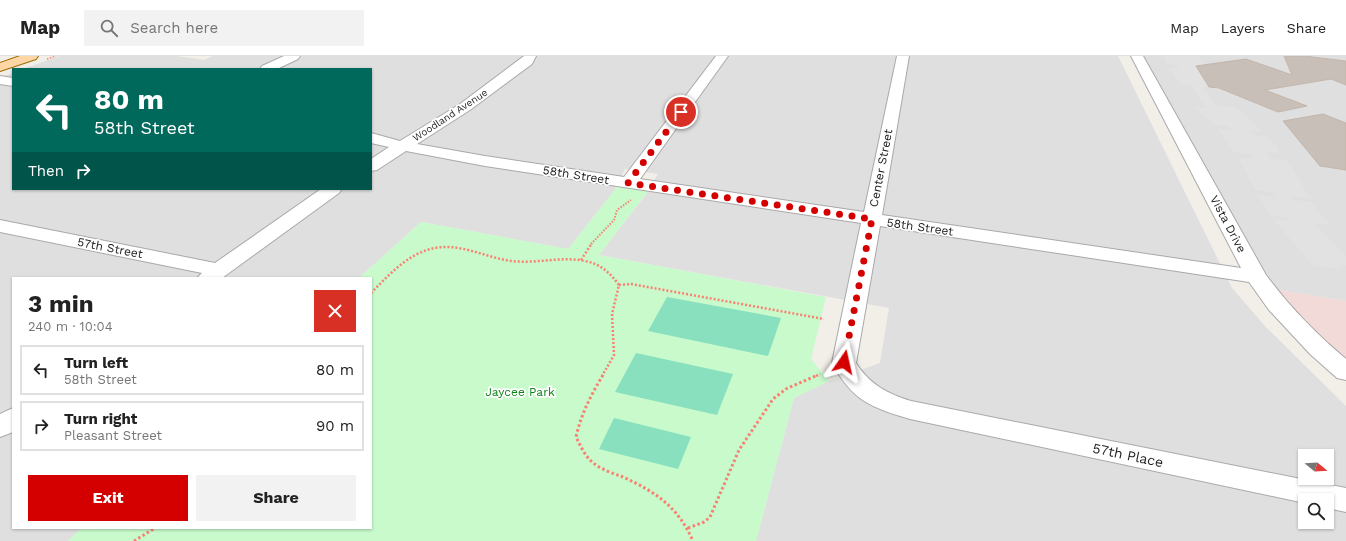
<!DOCTYPE html>
<html lang="en">
<head>
<meta charset="utf-8">
<style>
	body { margin:0; font-family:"Work Sans",sans-serif; background:#f2f2f2; color:#222; height:100vh; display:flex; flex-direction:column; font-size:15px; white-space:nowrap }
	* { box-sizing:border-box; margin:0 }
	p { font-size:13px; color:#767676 }
	.icon { flex:none; width:22px; height:22px; fill:none; stroke:currentColor; stroke-width:2; stroke-linecap:round; stroke-linejoin:round }
	.map { position:relative; flex:1; overflow:hidden }
	.side { position:absolute; left:12px; top:221px; width:360px; height:252px; display:flex; flex-direction:column; background:#fff; border-radius:0px; box-shadow:0 1px 3px #0004 }
	.side>* { flex:none }
	.top-card { position:absolute; left:12px; top:12px; width:360px; height:122px; border-radius:0px; box-shadow:0 1px 3px #0004; background:#00695c; color:#fff; overflow:hidden }
	.needle { width:26px; rotate:108deg }
	.buttons { position:absolute; left:1298px; top:393px; display:grid; gap:8px }
	.buttons a { display:grid; place-items:center; width:36px; height:36px; border-radius:0px; background:#fff; box-shadow:0 1px 3px #0004; font-size:20px }
	.pin { position:absolute; display:grid; place-items:center; width:34px; height:34px; color:#fff; margin:-17px; border:2px solid #fff; border-radius:50%; box-shadow:0 1px 4px #0007 }
	.me { position:absolute; width:44px; margin:-22px; rotate:11deg; stroke-linejoin:round; filter:drop-shadow(0 0 3px #0008) }
	.turn { display:flex; align-items:center; gap:14px; height:84px; padding:0 16px; font-size:18px }
	.turn .icon { width:52px; height:52px; stroke-width:2.5 }
	.turn b { display:block; font-size:28px; line-height:34px }
	.then { display:flex; align-items:center; height:38px; padding:0 16px; background:#0003; gap:8px; font-size:15px }
	.round { display:grid; place-items:center; flex:none; width:42px; height:42px; border-radius:0px; background:#f2f2f2 }
	.summary { display:flex; align-items:center; justify-content:space-between; height:68px; padding:0 16px }
	h1 { font-size:24px; font-weight:700; line-height:30px }
	.primary-button { display:flex; gap:8px; margin-top:auto; padding:8px 16px }
	.primary-button a { flex:1; height:46px; border-radius:0px; background:#d40000; color:#fff; font-size:16px; font-weight:700; line-height:46px; text-align:center }
	.primary-button a+a { background:#f2f2f2; color:#222 }
	ul { padding:0; list-style:none }
	li { display:flex; align-items:center; gap:12px; height:50px; margin:0 8px 6px; padding:0 8px; border:2px solid #e0e0e0; border-radius:0px }
	li div { flex:1 }
	li b { display:block; font-size:15px }
	li em { font-style:normal }
	header { display:flex; align-items:center; gap:24px; box-sizing:border-box; height:56px; padding:0 20px; background:#fff; border-bottom:1px solid #e0e0e0 }
	header strong { font-size:19px }
	nav { display:flex; gap:22px; margin-inline-start:auto; font-size:14px }
	.search { width:280px; height:36px; background:#f2f2f2; display:flex; align-items:center; gap:10px; box-sizing:border-box; padding:0 14px; border-radius:0px; color:#767676; font-size:15px }
	.map>svg:first-child { display:block }
	.residential { fill:#e0dfdf; fill-rule:evenodd }
	.commercial { fill:#f2dad9 }
	.park { fill:#c8facc }
	.pitch { fill:#88e0be }
	.parking { fill:#e2e2e2 }
	.building { fill:#c7bfb8; stroke:#c4b6ab }
	.lines { fill:none; stroke-linecap:round; stroke-linejoin:round }
	.minor-casing { stroke:#a9a9a9; stroke-width:2 }
	.major-casing { stroke:#a06b00; stroke-width:2 }
	.path-far3 { stroke:#fa8072; stroke-width:1.5; stroke-dasharray:1.5 1.5; stroke-linecap:butt }
	.path-far2 { stroke:#fa8072; stroke-width:2; stroke-dasharray:1.5 1.5; stroke-linecap:butt }
	.path-far1 { stroke:#fa8072; stroke-width:2.5; stroke-dasharray:2 2; stroke-linecap:butt }
	.path { stroke:#fa8072; stroke-width:3; stroke-dasharray:2.5 2.5; stroke-linecap:butt }
	.minor { fill:#fff; fill-rule:evenodd }
	.major { fill:#fcd6a4; fill-rule:evenodd }
	.route { stroke:#d40000; stroke-width:7; stroke-dasharray:0 12.6 }
	.labels { text-anchor:middle; dominant-baseline:central; stroke-width:3.5; stroke-linejoin:round; paint-order:stroke }
	.far-street-label { font-size:10px; fill:#222; stroke:#fff }
	.street-label { font-size:12px; fill:#222; stroke:#fff }
	.park-label { font-size:12px; fill:#0c8416; stroke:#fff }
	.near-street-label { font-size:14px; fill:#222; stroke:#fff }
</style>
</head>
<body>
<header>
<strong>Map</strong>
<div class="search"><svg class="icon" aria-label="search" viewBox="0 0 24 24"><circle cx="10" cy="10" r="6"/><path d="M15 15l6 6"/></svg>Search here</div>
<nav><a>Map</a><a>Layers</a><a>Share</a></nav>
</header>
<div class="map">
<svg width="1346" height="485" viewBox="0 0 1346 485">
	<rect width="100%" height="100%" fill="#f2efe9"/>
	<!-- residential -->
	<g class="residential">
		<path d="M59 0H177L204 4 213 0H1118L1232 232 1265 270 1346 350V485H756L794 342 829 325 880 307 889 252 599 199 644 141 658 118 625 113 614 135 568 193 421 166 359 222H13V472H82L68 485H0V21L13 17V133H371V13H23ZM1305 400H1327V422H1305ZM1305 444H1327V466H1305Z"/>
		<path d="M1137 0H1346V245L1265 232Z"/>
	</g>
	<!-- commercial -->
	<path class="commercial" d="M1265 232 1346 245V316Z"/>
	<!-- park -->
	<path class="park" d="M621 126 652 130 599 199 826 241 811 303 829 325 794 342 756 485H68L82 472H371V222H359L421 166 568 193Z"/>
	<!-- pitch -->
	<g class="pitch">
		<path d="M667 241 781 262 768 300 648 275Z"/>
		<path d="M636 297 733 318 717 359 615 336Z"/>
		<path d="M614 362 691 381 678 413 599 393Z"/>
	</g>
	<!-- parking -->
	<path class="parking" d="M1163 0H1199L1208 13 1197 12 1209 31 1202 30 1212 45 1217 50 1236 51 1262 75H1248L1254 79 1267 80 1276 89 1280 97 1266 96 1271 103 1287 105 1310 142 1292 140 1294 144 1312 146 1328 168 1315 167 1346 201V209H1339L1342 213 1314 210 1273 163 1289 165 1286 161 1270 159 1258 139 1276 141 1272 136 1255 134 1238 101 1253 103 1250 98 1234 96 1218 73 1232 74 1227 70 1214 69 1194 51 1208 52 1200 44 1191 29 1179 27 1169 11 1180 12 1179 10 1168 8Z"/>
	<!-- building -->
	<g class="building">
		<path d="M1284 0H1304L1346 5V29L1331 23 1265 34 1307 50 1278 56 1219 32 1209 31 1196 10 1246 3 1292 19Z"/>
		<path d="M1323 58 1346 67V114L1320 110 1283 65Z"/>
	</g>
	<g class="lines">
		<!-- minor casing -->
		<g class="minor-casing">
			<g id="minor">
				<path d="M284 0H300L298 3 277 13H260L262 10Z"/>
				<path d="M524 0H536L532 8 470 54 417 88 485 100 624 121 716 0H728L640 123 864 156 897 0H909L882 159 1241 212 1131 0H1143L1266 219C1289 250 1316 278 1346 303V324L1337 322 1310 298 1269 254 1249 226 880 170 856 307C869 328 888 338 911 345L1346 432V456L1327 452V444H1305V447L910 363C870 351 853 345 832 307L861 167 485 110 406 95 377 114 371 115V103L389 91 371 87V77L400 85 460 48Z"/>
				<path d="M0 20 13 22V30L0 28Z"/>
				<path d="M321 133H342L339 137 222 222H197L202 217 0 176V164L215 207Z"/>
				<path d="M13 352V376L0 381V358Z"/>
			</g>
		</g>
		<!-- major casing -->
		<g class="major-casing">
			<path id="major" d="M20 0H38L36 3 0 15V7Z"/>
		</g>
		<!-- path-far3 -->
		<path class="path-far3" d="M47 3 56 0"/>
		<!-- path-far2 -->
		<path class="path-far2" d="M591 188 614 164 617 154 631 144"/>
		<!-- path-far1 -->
		<g class="path-far1">
			<path d="M581 204 592 187"/>
			<path d="M619 229 631 228 824 263"/>
			<path d="M371 237C389 219 408 197 435 192 462 187 486 202 512 205 536 208 561 200 585 205 601 208 610 217 619 229L612 258 614 299 602 320"/>
			<path d="M816 320 820 318"/>
		</g>
		<!-- path -->
		<g class="path">
			<path d="M603 319C591 339 581 358 576 381 580 389 584 398 590 404 599 413 612 417 623 421 656 436 678 451 693 485"/>
			<path d="M688 472 704 466 710 461 739 394 773 343 786 333 818 319"/>
			<path d="M134 485 155 472"/>
		</g>
		<!-- minor -->
		<use href="#minor" class="minor"/>
		<!-- major -->
		<use href="#major" class="major"/>
	</g>
	<g class="lines">
		<!-- route -->
		<path class="route" d="M681 56 628 127 872 163 844 306"/>
	</g>
	<g class="labels">
		<!-- far-street labels -->
		<g class="far-street-label">
			<text transform="translate(450 59) rotate(-33)">Woodland Avenue</text>
		</g>
		<!-- street labels -->
		<g class="street-label">
			<text transform="translate(881 112) rotate(-79)">Center Street</text>
			<text transform="translate(576 119) rotate(9)">58th Street</text>
			<text transform="translate(1228 168) rotate(62)">Vista Drive</text>
			<text transform="translate(920 171) rotate(8)">58th Street</text>
			<text transform="translate(110 192) rotate(11)">57th Street</text>
		</g>
		<!-- park labels -->
		<g class="park-label">
			<text x="520" y="336">Jaycee Park</text>
		</g>
		<!-- near-street labels -->
		<g class="near-street-label">
			<text transform="translate(1128 399) rotate(12)">57th Place</text>
		</g>
	</g>
</svg>
<div class="buttons">
<a><svg class="needle" viewBox="-14 -14 28 28"><path d="M0-13l5 13h-10z" fill="#e53935"/><path d="M0 13l5-13h-10z" fill="#767676"/></svg></a>
<a><svg class="icon" aria-label="search" viewBox="0 0 24 24"><circle cx="10" cy="10" r="6"/><path d="M15 15l6 6"/></svg></a>
</div>
<div class="pin" style="left:681px;top:56px;background:#d93025"><svg class="icon" aria-label="arrive" viewBox="0 0 24 24"><path d="M6 21V4h12l-3 4 3 4H6"/></svg></div>
<svg class="me" style="left:844px;top:306px" viewBox="-20 -20 40 40"><path d="M0-17L14 15 0 8-14 15z" fill="#d40000" stroke="#fff" stroke-width="4"/></svg>
<div class="top-card">
<div class="turn"><svg class="icon" aria-label="left" viewBox="0 0 24 24"><path d="M17 20v-9H6M10 6l-5 5 5 5"/></svg><div><b>80 m</b>58th Street</div></div>
<div class="then">Then<svg class="icon" aria-label="right" viewBox="0 0 24 24"><path d="M7 20v-9h11M14 6l5 5-5 5"/></svg></div>
</div>
<section class="side">
<div class="summary"><div><h1>3 min</h1><p>240 m · 10:04</p></div><a class="round" style="background:#d93025;color:#fff"><svg class="icon" aria-label="close" viewBox="0 0 24 24"><path d="M6 6l12 12M18 6L6 18"/></svg></a></div>
<ul>
<li><svg class="icon" aria-label="left" viewBox="0 0 24 24"><path d="M17 20v-9H6M10 6l-5 5 5 5"/></svg><div><b>Turn left</b><p>58th Street</p></div><em>80 m</em></li>
<li><svg class="icon" aria-label="right" viewBox="0 0 24 24"><path d="M7 20v-9h11M14 6l5 5-5 5"/></svg><div><b>Turn right</b><p>Pleasant Street</p></div><em>90 m</em></li>
</ul>
<div class="primary-button"><a>Exit</a><a>Share</a></div>
</section>
</div>
</body>
</html>
